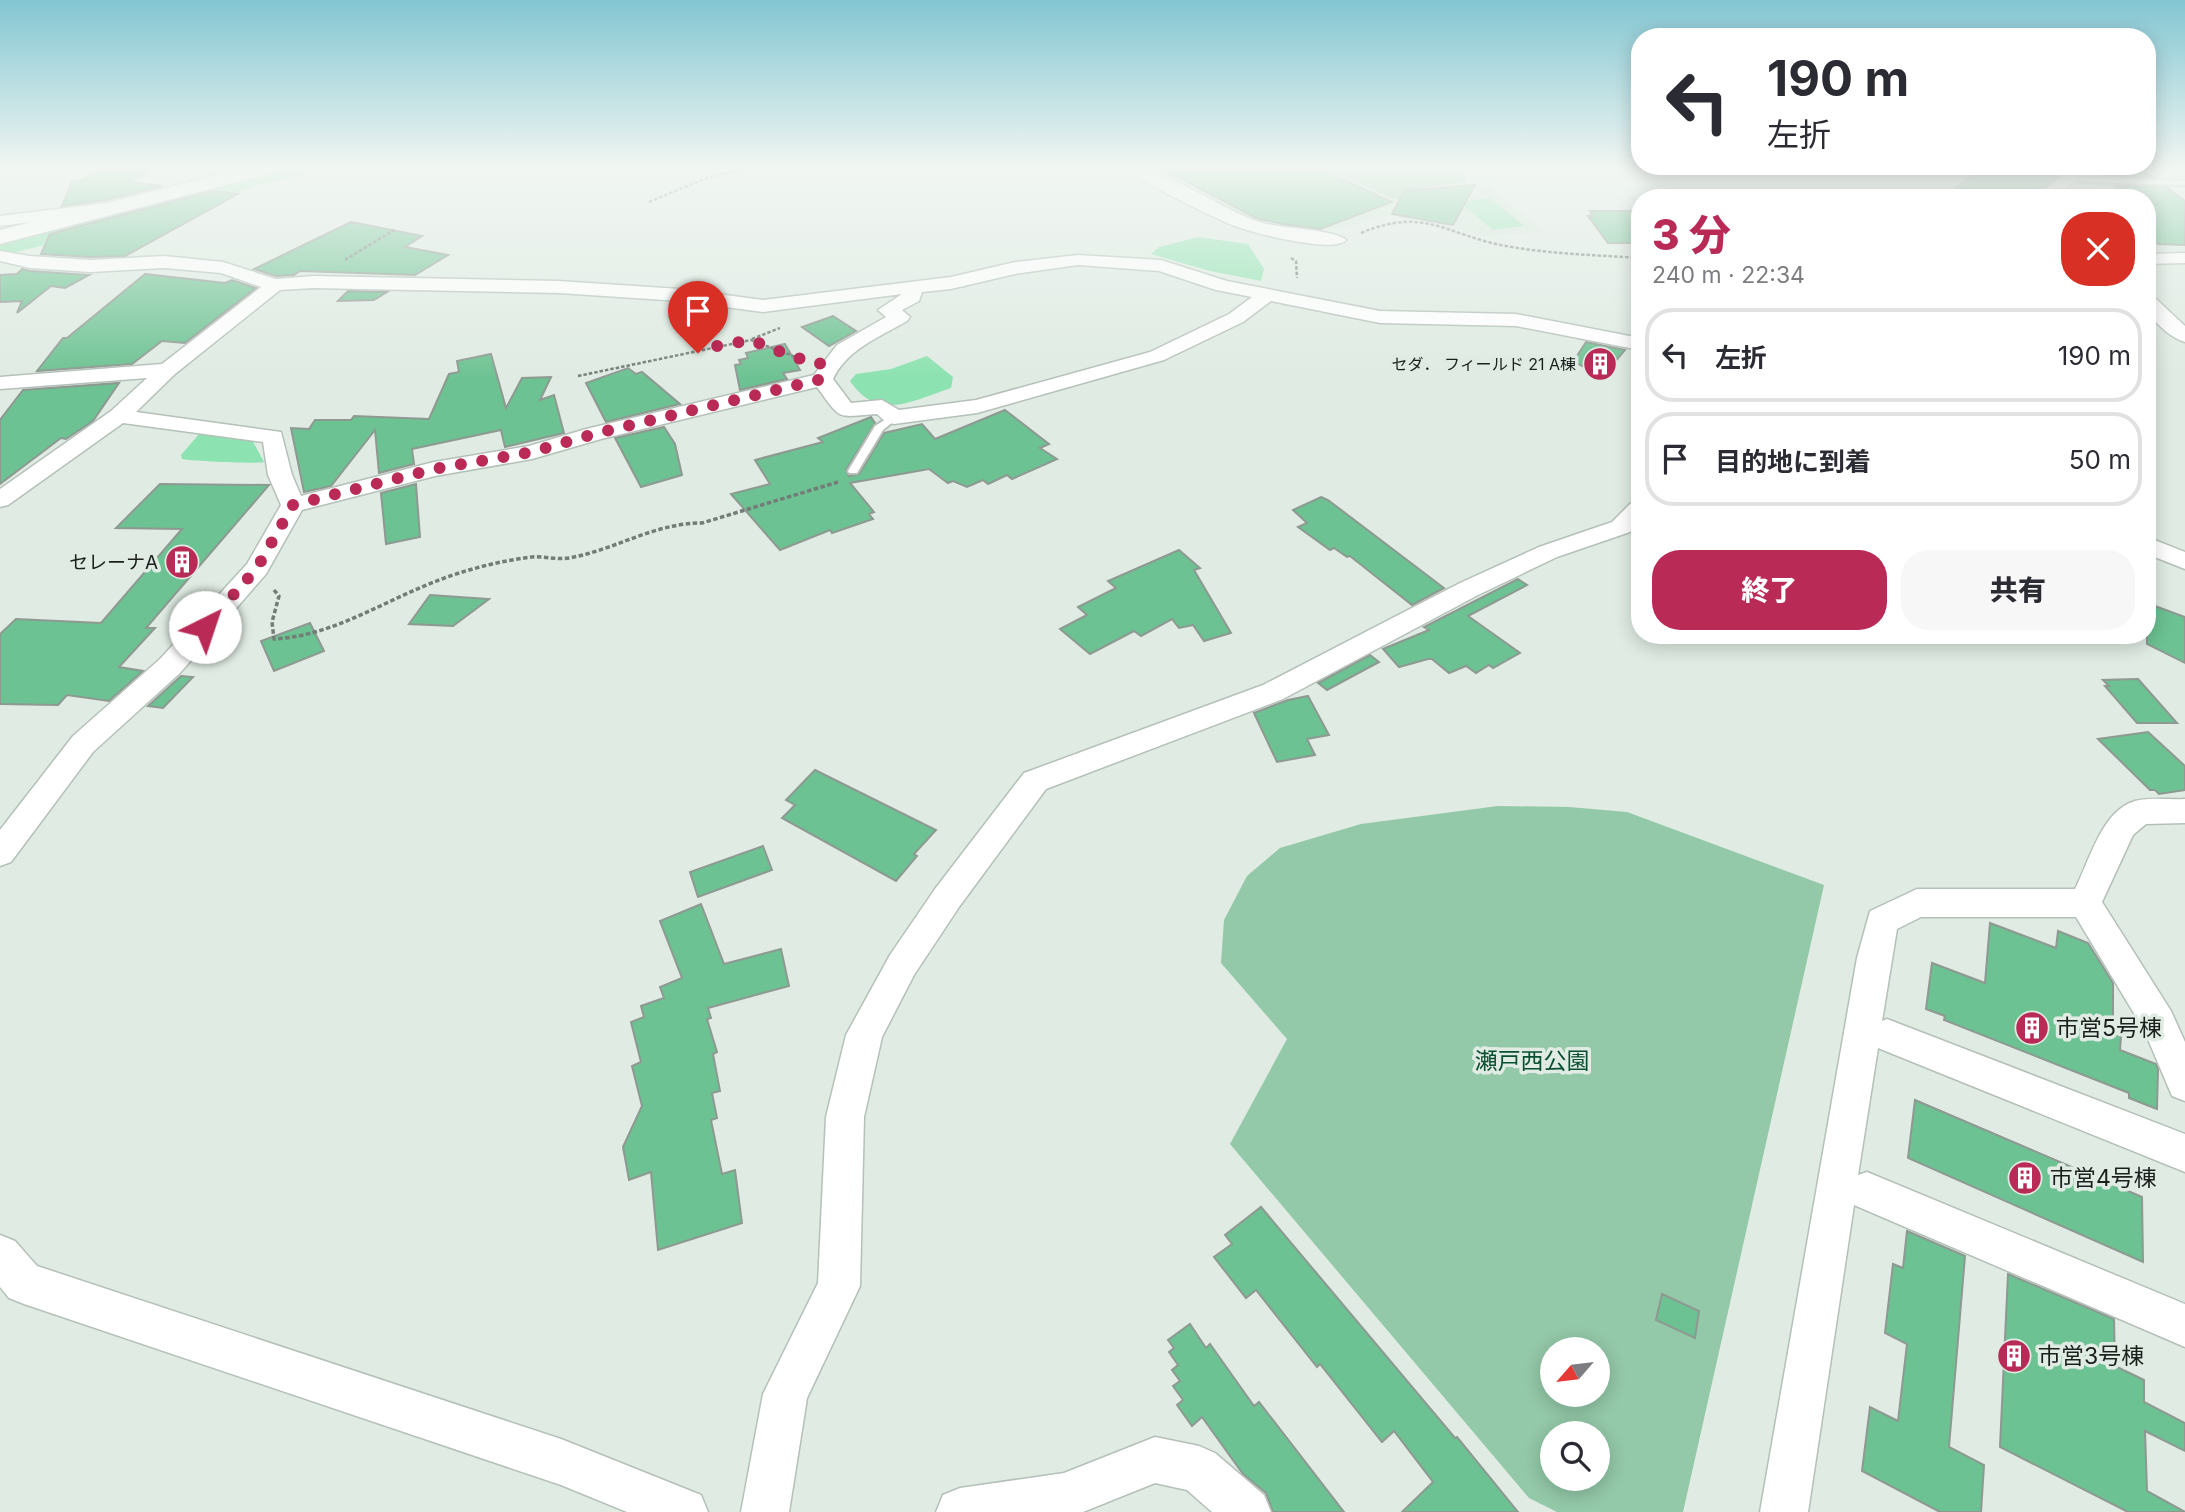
<!DOCTYPE html>
<html lang="ja">
<head>
<meta charset="utf-8">
<style>
	body { margin:0; font-family:Inter,"Noto Sans JP",sans-serif; background:#f7f7f7; color:#2b2b33; height:100vh; display:flex; flex-direction:column; font-size:26px; white-space:nowrap }
	* { box-sizing:border-box; margin:0 }
	p { font-size:23px; color:#7c7c81 }
	.icon { flex:none; width:38px; height:38px; fill:none; stroke:currentColor; stroke-width:2; stroke-linecap:round; stroke-linejoin:round }
	.map { position:relative; flex:1; overflow:hidden }
	.drawer { position:absolute; left:1631px; top:189px; width:525px; height:455px; display:flex; flex-direction:column; background:#fff; border-radius:28px; box-shadow:0 4px 18px #0003 }
	.drawer>* { flex:none }
	.guide { position:absolute; left:1631px; top:28px; width:525px; height:147px; border-radius:28px; box-shadow:0 4px 18px #0003; background:#fff; color:#2b2b33; overflow:hidden }
	.needle { width:46px; rotate:242deg }
	.tools { position:absolute; left:1540px; top:1337px; display:grid; gap:14px }
	.tools a { display:grid; place-items:center; width:70px; height:70px; border-radius:50%; background:#fff; box-shadow:0 4px 18px #0003; font-size:35px }
	.pin { position:absolute; display:grid; place-items:center; width:60px; height:60px; color:#fff; margin:-72px -30px; border-radius:50% 50% 50% 0; rotate:-45deg; box-shadow:0 0 7px #0007 }
	.pin .icon { rotate:45deg }
	.me { position:absolute; width:77px; margin:-38px; rotate:41deg; stroke-linejoin:round; filter:drop-shadow(0 0 5px #0008) }
	.turn { display:flex; align-items:center; gap:24px; height:147px; padding:0 21px; font-size:32px }
	.turn .icon { width:91px; height:91px; stroke-width:2.5 }
	.turn b { display:block; font-size:49px; line-height:60px }
	.round { display:grid; place-items:center; flex:none; width:74px; height:74px; border-radius:28px; background:#f7f7f7 }
	.summary { display:flex; align-items:center; justify-content:space-between; height:119px; padding:0 21px }
	h1 { font-size:42px; font-weight:800; line-height:52px; color:#ba2a57 }
	.action { display:flex; gap:14px; margin-top:auto; padding:14px 21px }
	.action a { flex:1; height:80px; border-radius:28px; background:#ba2a57; color:#fff; font-size:28px; font-weight:800; line-height:80px; text-align:center }
	.action a+a { background:#f7f7f7; color:#2b2b33 }
	ul { padding:0; list-style:none }
	li { display:flex; align-items:center; gap:21px; height:94px; margin:0 14px 10px; padding:0 7px; border:4px solid #e1e1e2; border-radius:28px }
	li div { flex:1 }
	li b { display:block; font-size:26px }
	li em { font-style:normal }
	.map>svg:first-child { display:block }
	.built { fill:#d0e4d7 }
	.green { fill:#93c8a8; fill-rule:evenodd }
	.water { fill:#8ce2b0 }
	.lines { fill:none; stroke-linecap:round; stroke-linejoin:round }
	.river { fill:#8ce2b0; fill-rule:evenodd }
	.building { fill:#6cc292; stroke:#8d9991; stroke-width:2 }
	.service-casing { stroke:#b4c0b8; stroke-width:4 }
	.minor-casing { stroke:#b4c0b8; stroke-width:3 }
	.tertiary-casing { stroke:#b4c0b8; stroke-width:3 }
	.path-far1 { stroke:#737c76; stroke-width:2.5; stroke-dasharray:3.5 2; stroke-linecap:butt }
	.path { stroke:#737c76; stroke-width:3.5; stroke-dasharray:4.5 2.5; stroke-linecap:butt }
	.service { fill:#fff; fill-rule:evenodd }
	.minor { fill:#fff; fill-rule:evenodd }
	.tertiary { fill:#fff; fill-rule:evenodd }
	.route { stroke:#ba2a57; stroke-width:12; stroke-dasharray:0 21.6 }
	.labels { text-anchor:middle; dominant-baseline:central; stroke-width:7; stroke-linejoin:round; paint-order:stroke }
	.far-poi-label { font-size:16px; fill:#1b201d; stroke:#dfebe3; text-anchor:end }
	.poi-label { font-size:19px; fill:#1b201d; stroke:#dfebe3; text-anchor:end }
	.near-poi-label { font-size:23px; fill:#1b201d; stroke:#dfebe3; text-anchor:start }
	.near-park-label { font-size:23px; fill:#094f30; stroke:#dfebe3 }
</style>
</head>
<body>
<div class="map">
<svg width="2185" height="1512" viewBox="0 0 2185 1512">
	<rect width="100%" height="100%" fill="#dfebe3"/>
	<!-- built -->
	<path class="built" d="M1142 168H1507L1487 171 1494 191 1544 232 1488 236 1395 214 1334 229 1294 234 1247 222Z"/>
	<!-- green -->
	<g class="green">
		<path d="M1325 168H1462L1460 169 1467 182 1425 187 1433 196 1393 199Z"/>
		<path d="M1498 806 1569 807 1627 812 1824 885 1683 1512H1557L1529 1498 1230 1144 1287 1039 1221 963 1224 920 1247 876 1280 848 1361 824ZM1552 1349H1598V1395H1552ZM1552 1433H1598V1479H1552Z"/>
	</g>
	<!-- water -->
	<g class="water">
		<path d="M1490 198 1524 226 1493 230 1460 202Z"/>
		<path d="M1198 237 1248 244 1264 269 1261 281 1210 271 1151 254 1159 247Z"/>
		<path d="M927 356 953 377 951 388C912 401 878 422 850 381L856 374 891 369Z"/>
		<path d="M200 433 251 438 264 462C260 464 189 461 182 459L181 455Z"/>
	</g>
	<g class="lines">
		<!-- river -->
		<path class="river" d="M250 168H307L302 175 255 186 198 207 0 256V234L175 192Z"/>
	</g>
	<!-- building -->
	<g class="building">
		<path d="M104 168H155L129 182 163 186 106 200 62 206 72 181H78Z"/>
		<path d="M1160 168H1319L1392 202 1320 229 1282 224 1256 218Z"/>
		<path d="M1982 168H2060L2059 176 2032 198H1944Z"/>
		<path d="M2092 168H2140L2153 177 2101 175Z"/>
		<path d="M1475 185 1453 225 1392 214 1404 191Z"/>
		<path d="M2114 185 2166 187 2185 201V245L2158 244 2147 236V196H2127Z"/>
		<path d="M212 191 238 194 125 256 90 257 41 254 50 234Z"/>
		<path d="M1590 211H1640V243H1608L1588 216H1593Z"/>
		<path d="M351 222 422 236 405 247 448 255 415 275 300 271 294 275 276 276 254 269Z"/>
		<path d="M22 269 30 271 89 275 65 288 51 286 17 313 22 301 0 302V275L17 274Z"/>
		<path d="M145 274 225 283 232 280 256 288 185 343 162 341 132 364 37 371 63 338H67Z"/>
		<path d="M348 291 387 292 374 300 338 301Z"/>
		<path d="M833 316 856 331 829 346 802 327Z"/>
		<path d="M1586 342 1615 348 1625 350 1604 375 1573 362Z"/>
		<path d="M785 344 800 370 783 373 787 379 740 390 735 365 741 364 739 360 748 358 746 353Z"/>
		<path d="M491 354 506 408 522 378 551 377 540 400 554 395 564 433 505 447 501 430 412 449 414 464 379 473 375 430 331 486 304 492 291 428 309 429 315 420H351L354 416 429 419 449 374 459 372 457 361Z"/>
		<path d="M628 368 636 374 642 372 680 404 606 422 586 383Z"/>
		<path d="M119 383 93 421 66 439 61 438 0 484V420L23 390Z"/>
		<path d="M1005 410 1049 444 1040 448 1057 459 1012 479 1007 475 988 484 983 480 967 487 953 481 948 483 929 469 850 483 874 512 869 514 873 519 832 533 830 530 780 550 731 494 770 484 755 460 823 442 818 438 871 417 875 423 846 470 849 476 859 474 884 433 922 424 935 439Z"/>
		<path d="M664 427 675 444 682 475 641 487 615 438Z"/>
		<path d="M160 484 269 485 146 628H155L119 667 143 671 109 701 67 695 58 705 0 704V634L16 619 101 623 182 529 116 528Z"/>
		<path d="M416 484 420 537 386 544 381 493Z"/>
		<path d="M1321 497 1328 500 1444 588 1412 605 1350 556 1347 557 1334 548 1330 550 1298 527 1307 523 1293 510Z"/>
		<path d="M1179 550 1200 568 1194 570 1231 633 1204 641 1193 625 1179 628 1172 619 1141 636 1134 631 1090 654 1060 629 1087 615 1078 607 1116 588 1108 581Z"/>
		<path d="M1518 579 1527 585 1468 616 1520 653 1493 668 1489 665 1476 673 1466 666 1449 673 1432 659H1428L1399 667 1383 649 1429 630 1424 627Z"/>
		<path d="M430 595 489 599 453 626 409 624Z"/>
		<path d="M2155 606 2185 617V663L2147 644V609L2153 611Z"/>
		<path d="M310 623 324 651 274 671 261 641Z"/>
		<path d="M1370 655 1379 662 1327 690 1318 683Z"/>
		<path d="M181 676 193 677 163 708 148 706Z"/>
		<path d="M2138 679 2177 723H2137L2105 686H2109L2103 680Z"/>
		<path d="M1308 696 1329 735 1307 739 1315 755 1277 762 1254 713 1288 700Z"/>
		<path d="M2148 732 2185 766V790L2159 794 2155 790H2150L2098 739Z"/>
		<path d="M815 770 936 830 914 854 917 856 896 881 782 818 795 805 786 800Z"/>
		<path d="M763 846 772 870 698 897 690 872Z"/>
		<path d="M701 904 724 964 781 949 789 986 708 1008 711 1018 707 1019 717 1052 713 1054 720 1091 712 1093 717 1118 711 1120 722 1174 735 1170 742 1223 658 1250 651 1172 629 1180 623 1147 642 1106 632 1066 641 1062 631 1022 644 1017 641 1006 664 998 660 987 682 978 660 921Z"/>
		<path d="M1990 923 2056 948 2058 931 2088 943 2113 983V1033L2121 1036 2120 1050 2156 1064 2158 1069 2157 1109 2129 1098V1093L1944 1020 1945 1016 1926 1009 1932 963 1985 983Z"/>
		<path d="M1915 1100 2142 1197 2143 1262 1908 1158Z"/>
		<path d="M1261 1207 1455 1438 1457 1437 1518 1512H1402L1433 1482 1394 1431 1382 1442 1320 1364 1317 1367 1256 1290 1246 1298 1214 1257 1232 1244 1225 1235Z"/>
		<path d="M1907 1231 1965 1256 1949 1447 1984 1465 1981 1512H1940L1862 1471 1870 1407 1898 1421 1907 1344 1885 1333 1893 1264 1903 1268Z"/>
		<path d="M2008 1274 2114 1319 2115 1366 2144 1380V1402L2185 1423V1451L2145 1431 2147 1491 2185 1512H2128L2000 1447Z"/>
		<path d="M1662 1294 1699 1311 1695 1338 1656 1320Z"/>
		<path d="M1190 1324 1206 1348 1210 1344 1254 1406 1259 1402 1344 1512H1273L1266 1493 1243 1474 1202 1417 1192 1426 1177 1405 1183 1400 1173 1386 1180 1381 1172 1370 1178 1365 1169 1352 1174 1348 1168 1340Z"/>
	</g>
	<g class="lines">
		<!-- service casing -->
		<g class="service-casing">
			<g id="service">
				<path d="M2069 177 2185 181V185L2066 181 2065 179Z"/>
				<path d="M894 414 899 417 883 430 857 473H849L848 471 875 426Z"/>
			</g>
		</g>
		<!-- minor casing -->
		<g class="minor-casing">
			<g id="minor">
				<path d="M1124 168C1169 167 1218 210 1263 223 1280 228 1337 230 1346 240 1334 254 1253 233 1235 226 1218 220 1133 178 1124 168Z"/>
				<path d="M2063 168H2079L2077 179 2066 189 2078 198H2058L2047 189 2061 177Z"/>
				<path d="M107 203 116 208 113 212 0 226V216Z"/>
				<path d="M0 251 30 256 90 260 164 256 223 262 276 279 313 276 559 281 680 289 763 300 951 277 1015 262 1078 255 1161 260 1227 281 1380 311 1516 314 1640 338V350L1516 326 1380 323 1271 301 1243 322 1164 360 977 413 894 424 886 422 877 414C835 417 842 421 817 387L601 439 532 459 435 476 302 510 266 574 180 673 93 752 11 862 0 866V830L73 736 160 659 247 564 281 505 268 475 263 442 123 423 8 505 0 507V489L111 411 147 378 0 389V377L162 364 261 287 221 273 164 268 90 272 30 268 0 261ZM1078 265 1159 271 1216 290 1252 297 1229 314 1150 352 976 400 899 410 882 400 851 403 833 379C847 349 880 337 907 321L910 317 902 310 919 301 922 292 951 289 1015 274ZM313 288 559 293 680 301 763 312 902 294 878 310 886 317 837 345 814 375 586 429 529 446 434 462 301 496 292 475 281 432 136 412 175 374 280 290Z"/>
				<path d="M2185 253V263L2147 264V254Z"/>
				<path d="M2147 295 2154 297 2185 326V342C2170 338 2158 324 2147 313Z"/>
				<path d="M1640 500V521L1630 532 1557 557 1478 595 1283 699 1046 789 959 907 914 975 882 1037 864 1117 860 1286 807 1398 789 1512H741L763 1394 818 1283 826 1117 846 1035 890 955 935 889 1024 773 1263 685 1460 583 1539 547 1612 522 1632 502Z"/>
				<path d="M2147 537 2185 552V569L2147 554Z"/>
				<path d="M2185 799V823L2146 824 2133 835 2102 902 2171 1011 2185 1042V1101L2172 1096 2144 1030 2076 917H1921L1897 929 1882 1021 1887 1019 1900 1024 2185 1134V1172L1878 1048 1858 1175 1867 1172 2185 1304V1347L1854 1205 1808 1512H1760L1857 958 1870 911 1917 889H2075C2089 862 2102 810 2135 801 2151 797 2169 800 2185 799Z"/>
				<path d="M0 1235 15 1241 37 1266 561 1439 701 1495 708 1512H627L561 1485 24 1304 9 1298 0 1287Z"/>
				<path d="M1155 1437 1199 1446 1215 1453 1264 1495 1271 1512H1212L1187 1490 1155 1483 1083 1512H936L943 1495 960 1488 1064 1473Z"/>
			</g>
		</g>
		<!-- tertiary casing -->
		<g class="tertiary-casing">
			<path id="tertiary" d="M245 168H278L275 172 0 244V230Z"/>
		</g>
		<!-- path-far1 -->
		<g class="path-far1">
			<path d="M649 202 704 179 744 168"/>
			<path d="M1361 233C1426 206 1445 235 1506 246 1550 254 1595 255 1640 258"/>
			<path d="M1291 258 1296 261 1297 278"/>
			<path d="M345 260 394 230"/>
			<path d="M752 339 780 328"/>
			<path d="M578 376 751 340 801 359"/>
		</g>
		<!-- path -->
		<path class="path" d="M274 590 279 596 272 622 274 639C332 636 380 603 434 582 464 570 499 561 532 557 544 556 556 560 569 558 615 550 654 523 702 523L838 482"/>
		<!-- service -->
		<use href="#service" class="service"/>
		<!-- minor -->
		<use href="#minor" class="minor"/>
		<!-- tertiary -->
		<use href="#tertiary" class="tertiary"/>
	</g>
	<!-- sky -->
	<linearGradient id="sky" x2="0" y2="1"><stop stop-color="#83c6d2"/><stop offset="0.44" stop-color="#f1f6f2"/><stop offset="1" stop-color="#f1f6f2" stop-opacity="0"/></linearGradient>
	<rect width="2185" height="380" fill="url(#sky)"/>
	<g class="lines">
		<!-- route -->
		<path class="route" d="M205 627 257 568 293 505 434 469 532 452 594 434 822 379 825 371 819 362 796 358 751 340 711 347 698 353"/>
	</g>
	<!-- icons -->
	<defs>
		<g id="building-disc" transform="scale(1.75)"><circle r="9.5" fill="#ba2a57" stroke="#dfebe3"/><path d="M-4-6H4V6H1V3H-1V6H-4ZM-2.5-4.3h1.7v1.8h-1.7ZM.8-4.3h1.7v1.8H.8ZM-2.5-1h1.7V.8h-1.7ZM.8-1h1.7V.8H.8Z" fill="#fff"/></g>
	</defs>
	<g fill-rule="evenodd">
		<use href="#building-disc" x="1600" y="364"/>
		<use href="#building-disc" x="182" y="562"/>
		<use href="#building-disc" x="2032" y="1028"/>
		<use href="#building-disc" x="2025" y="1178"/>
		<use href="#building-disc" x="2014" y="1356"/>
	</g>
	<g class="labels">
		<!-- far-poi labels -->
		<g class="far-poi-label">
			<text x="1576" y="364">セダ． フィールド 21 A棟</text>
		</g>
		<!-- poi labels -->
		<g class="poi-label">
			<text x="158" y="562">セレーナA</text>
		</g>
		<!-- near-poi labels -->
		<g class="near-poi-label">
			<text x="2056" y="1028">市営5号棟</text>
			<text x="2050" y="1178">市営4号棟</text>
			<text x="2038" y="1356">市営3号棟</text>
		</g>
		<!-- near-park labels -->
		<g class="near-park-label">
			<text x="1532" y="1061">瀬戸西公園</text>
		</g>
	</g>
</svg>
<div class="tools">
<a><svg class="needle" viewBox="-14 -14 28 28"><path d="M0-13l5 13h-10z" fill="#e53935"/><path d="M0 13l5-13h-10z" fill="#7c7c81"/></svg></a>
<a><svg class="icon" aria-label="search" viewBox="0 0 24 24"><circle cx="10" cy="10" r="6"/><path d="M15 15l6 6"/></svg></a>
</div>
<div class="pin" style="left:698px;top:353px;background:#d93025"><svg class="icon" aria-label="arrive" viewBox="0 0 24 24"><path d="M6 21V4h12l-3 4 3 4H6"/></svg></div>
<svg class="me" style="left:205px;top:627px" viewBox="-20 -20 40 40"><circle r="19" fill="#fff"/><path d="M0-13L10 11 0 6-10 11z" fill="#ba2a57"/></svg>
<div class="guide">
<div class="turn"><svg class="icon" aria-label="left" viewBox="0 0 24 24"><path d="M17 20v-9H6M10 6l-5 5 5 5"/></svg><div><b>190 m</b>左折</div></div>
</div>
<section class="drawer">
<div class="summary"><div><h1>3 分</h1><p>240 m · 22:34</p></div><a class="round" style="background:#d93025;color:#fff"><svg class="icon" aria-label="close" viewBox="0 0 24 24"><path d="M6 6l12 12M18 6L6 18"/></svg></a></div>
<ul>
<li><svg class="icon" aria-label="left" viewBox="0 0 24 24"><path d="M17 20v-9H6M10 6l-5 5 5 5"/></svg><div><b>左折</b></div><em>190 m</em></li>
<li><svg class="icon" aria-label="arrive" viewBox="0 0 24 24"><path d="M6 21V4h12l-3 4 3 4H6"/></svg><div><b>目的地に到着</b></div><em>50 m</em></li>
</ul>
<div class="action"><a>終了</a><a>共有</a></div>
</section>
</div>
</body>
</html>
